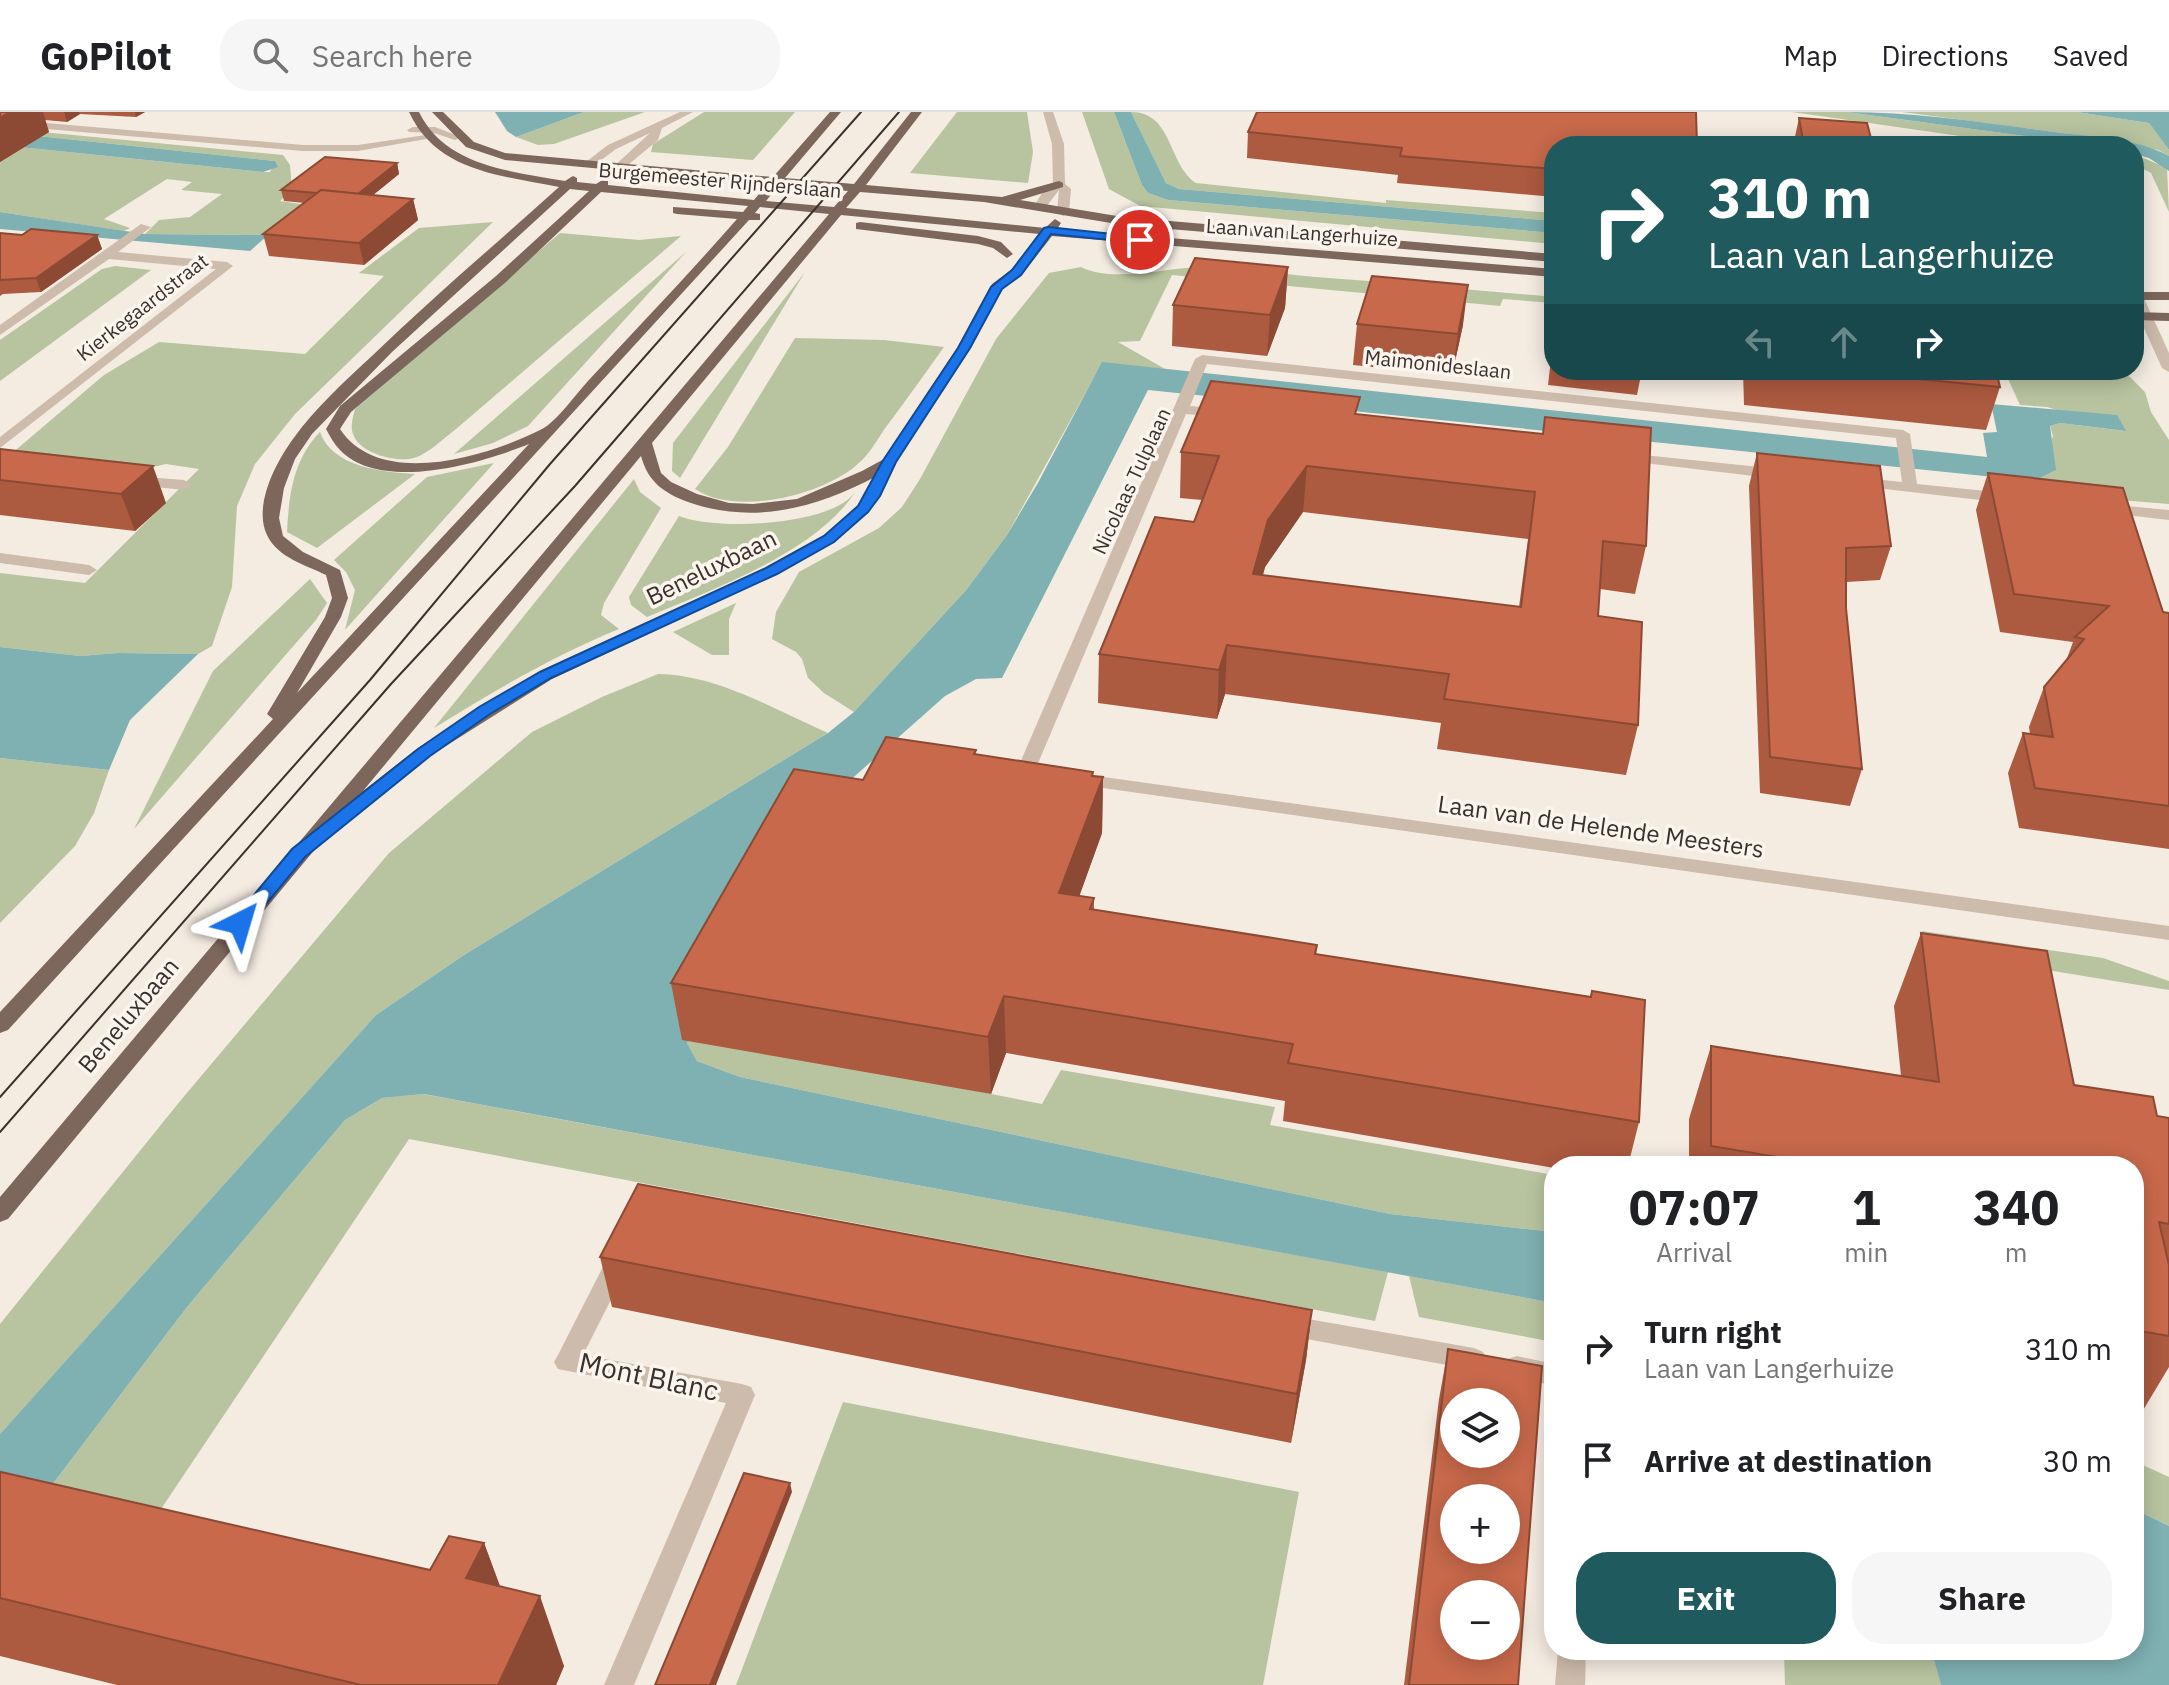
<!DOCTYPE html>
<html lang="en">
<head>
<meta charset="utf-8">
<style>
	body { margin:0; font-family:"IBM Plex Sans",sans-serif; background:#f6f6f6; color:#202124; height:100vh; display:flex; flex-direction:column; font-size:30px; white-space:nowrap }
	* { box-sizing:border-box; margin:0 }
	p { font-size:26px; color:#757577 }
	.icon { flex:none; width:44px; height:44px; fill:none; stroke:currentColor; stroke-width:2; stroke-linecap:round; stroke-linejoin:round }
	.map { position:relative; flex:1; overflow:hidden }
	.panel { position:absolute; left:1544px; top:1044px; width:600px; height:504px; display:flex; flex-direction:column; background:#fff; border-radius:32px; box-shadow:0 4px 20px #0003 }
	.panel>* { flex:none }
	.guide { position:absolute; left:1544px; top:24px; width:600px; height:244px; border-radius:32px; box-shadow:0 4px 20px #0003; background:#1f5a5e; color:#fff; overflow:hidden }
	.fabs { position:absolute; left:1440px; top:1276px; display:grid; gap:16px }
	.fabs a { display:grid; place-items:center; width:80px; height:80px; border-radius:50%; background:#fff; box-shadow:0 4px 20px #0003; font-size:40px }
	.pin { position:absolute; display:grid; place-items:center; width:68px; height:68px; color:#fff; margin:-34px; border:4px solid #fff; border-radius:50%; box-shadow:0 2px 8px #0007 }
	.me { position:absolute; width:88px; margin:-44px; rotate:40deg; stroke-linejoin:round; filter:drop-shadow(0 0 6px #0008) }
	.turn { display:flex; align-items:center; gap:28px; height:168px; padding:0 32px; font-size:36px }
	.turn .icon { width:104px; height:104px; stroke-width:2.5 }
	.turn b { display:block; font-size:56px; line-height:68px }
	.lanes { display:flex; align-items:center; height:76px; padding:0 32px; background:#0003; justify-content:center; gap:40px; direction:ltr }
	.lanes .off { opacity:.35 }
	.eta { display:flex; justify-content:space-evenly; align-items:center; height:136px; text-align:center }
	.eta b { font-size:48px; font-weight:800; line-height:56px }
	.button { display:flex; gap:16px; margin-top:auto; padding:16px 32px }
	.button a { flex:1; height:92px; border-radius:32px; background:#1f5a5e; color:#fff; font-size:32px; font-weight:800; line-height:92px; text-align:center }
	.button a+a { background:#f6f6f6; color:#202124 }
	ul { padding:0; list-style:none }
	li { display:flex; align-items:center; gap:24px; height:112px; padding:0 32px }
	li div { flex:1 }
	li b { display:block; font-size:30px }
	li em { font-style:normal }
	header { display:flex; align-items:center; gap:48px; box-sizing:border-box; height:112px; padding:0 40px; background:#fff; border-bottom:2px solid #e0e0e0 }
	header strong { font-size:38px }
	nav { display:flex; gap:44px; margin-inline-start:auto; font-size:28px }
	.search { width:560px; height:72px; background:#f6f6f6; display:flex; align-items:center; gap:20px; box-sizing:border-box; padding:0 28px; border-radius:32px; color:#757577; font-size:30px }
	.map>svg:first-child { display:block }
	.green { fill:#b8c4a0 }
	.water { fill:#7fb0b2 }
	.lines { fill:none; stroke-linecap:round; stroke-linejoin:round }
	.minor { fill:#cdbbac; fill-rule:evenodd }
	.major { fill:#7d675c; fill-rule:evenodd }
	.tram { stroke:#3b302b; stroke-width:2 }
	.wall { fill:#ac5a40; fill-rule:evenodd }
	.shaded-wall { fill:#8c4a34 }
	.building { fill:#c8694b; stroke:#8c4a34; stroke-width:2; fill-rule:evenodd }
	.route { fill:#1a73e8; stroke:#114b97; stroke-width:2 }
	.labels { text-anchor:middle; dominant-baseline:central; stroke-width:7; stroke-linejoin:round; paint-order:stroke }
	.far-street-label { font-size:20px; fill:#3b302b; stroke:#fbf5ee }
	.street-label { font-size:24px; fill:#3b302b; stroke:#fbf5ee }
	.near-street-label { font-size:28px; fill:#3b302b; stroke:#fbf5ee }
</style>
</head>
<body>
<header>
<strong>GoPilot</strong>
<div class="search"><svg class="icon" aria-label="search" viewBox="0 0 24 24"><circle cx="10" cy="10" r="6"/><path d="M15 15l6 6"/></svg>Search here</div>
<nav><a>Map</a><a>Directions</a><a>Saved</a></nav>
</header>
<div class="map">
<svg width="2169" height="1573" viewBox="0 0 2169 1573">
	<rect width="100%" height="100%" fill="#f4ebe1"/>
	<!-- green -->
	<g class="green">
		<path d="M584 0H645L554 32 538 33 516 25Z"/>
		<path d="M704 0H795L753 48 651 40 653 32Z"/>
		<path d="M957 0H1027L1033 40 1028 71 910 61Z"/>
		<path d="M1082 0H1114L1142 73 1148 81 1168 88 1554 121V132L1140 94 1109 77Z"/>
		<path d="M1131 0C1173 0 1168 53 1196 71L1386 91V88L1554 101V109L1179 77 1166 71Z"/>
		<path d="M1792 0H1847L2098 34H2030Z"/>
		<path d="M1902 0H2077L2149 11 2169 38V44L2158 38 2115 28Z"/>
		<path d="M0 16 283 43 290 53 292 77 280 89 306 93 268 123 145 122 159 108 190 105 222 82 181 78 192 70 167 67 104 107 130 116 124 119 0 100V33L263 60H270L275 49 0 20Z"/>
		<path d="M2134 42 2167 56 2169 100 2151 61 2134 52Z"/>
		<path d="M493 110 295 302 255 352 237 394 232 475 212 534 198 542 118 541 80 544 0 535V461L85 471 199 357 166 352 130 360 4 348 104 263 159 230 305 242 384 164 359 161 419 116Z"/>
		<path d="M560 121 639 128 681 124 456 317C444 326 428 342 414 346 395 351 359 341 353 322 350 314 353 305 355 297Z"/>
		<path d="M686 140 528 314 493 331 454 342Z"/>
		<path d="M115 154 151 158 0 269V228L102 157Z"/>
		<path d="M1081 155C1113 171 1164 156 1200 155 1239 155 1278 162 1316 165 1395 171 1475 178 1554 185V191L1503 187 1500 194 1172 163 1140 229 1118 230 1165 257 1102 251 1007 423 967 477 854 600 824 581 808 566 802 547 796 540 772 527 776 500 799 460 879 416 902 395 920 367 996 227 1049 161Z"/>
		<path d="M805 160 680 366 672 359 673 331Z"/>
		<path d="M795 226 884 228 944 235C925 262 906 288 886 315 878 326 871 340 861 349 827 383 736 405 695 377L728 335Z"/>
		<path d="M2004 258H2117L2130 265 2145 280 2151 300 2169 328V392L2034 381 2053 324 2050 314 2060 311 2125 319 2047 295 2020 293Z"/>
		<path d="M320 320C332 355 382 360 415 362L317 436 287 420C289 383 293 348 320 320Z"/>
		<path d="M494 351 345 518 355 478 346 460 334 448 427 365Z"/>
		<path d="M634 367 640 380 661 396 604 491 601 503 619 517C553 544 494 579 434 616Z"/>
		<path d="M855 380C817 440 711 478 647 505L631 493 629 485 679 404C715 419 832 414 855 380Z"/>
		<path d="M310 467 327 491 316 508 134 717 213 559Z"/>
		<path d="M736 491 729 507V543H712L673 520Z"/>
		<path d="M658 562C718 563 773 597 828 621L464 843 376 903 0 1322V1212L181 988 389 741 532 620 602 585Z"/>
		<path d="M0 646 109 658 94 701 75 734 0 811Z"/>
		<path d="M1922 819 2103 846 2169 869V878L1925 838Z"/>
		<path d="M691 923 1042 992 1061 958 1275 995 1270 1013 1554 1063V1120L1390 1102 740 965 697 949 687 931Z"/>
		<path d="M423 982 1388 1160 1375 1209 409 1027 157 1403 14 1423 187 1195 345 1008 382 986Z"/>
		<path d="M1409 1164 1554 1191V1230L1419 1205Z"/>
		<path d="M843 1290 1299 1380 1263 1573H736Z"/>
		<path d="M2134 1349 2169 1365V1414L2134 1397Z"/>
		<path d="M1784 1538H1931L1941 1573H1785Z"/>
	</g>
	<!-- water -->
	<g class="water">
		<path d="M495 0H584L516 25 507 19Z"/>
		<path d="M1114 0H1131L1166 71 1179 77 1554 109V121L1168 88 1148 81 1142 73Z"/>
		<path d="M1847 0C1917 0 1986 11 2055 20 2092 25 2136 26 2169 44V59L2149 46 2134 42V34H2098Z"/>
		<path d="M2077 0H2169V38L2149 11Z"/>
		<path d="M0 20 275 49 278 55 263 60 0 33Z"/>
		<path d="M0 100 145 122 268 123 250 139 0 117Z"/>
		<path d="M1102 250 1987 345 1983 321 1997 320 1991 292 2117 303 2126 319 2060 311 2050 314 2056 358 2033 369 1148 278 1002 566 976 567 945 584 820 695 786 742 687 931 697 949 740 965 1390 1102 1554 1120V1191L424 982 382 986 345 1008 187 1195 14 1423 0 1435V1322L376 903 464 843 828 621 854 600 967 477 1007 423 1039 369Z"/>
		<path d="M0 535 80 544 118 541 198 542 130 608 109 658 0 646Z"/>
		<path d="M2134 1397 2169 1414V1573H1941L1931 1538H2134Z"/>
	</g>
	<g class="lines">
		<!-- minor -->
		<g class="minor">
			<path d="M680 0H693L662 16 658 28 622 58 612 56 650 21 616 37 592 55 582 53 608 33Z"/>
			<path d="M1043 0H1053L1064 32 1065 72 1071 77 1069 100 1063 104 1057 100 1059 78 1043 99 1033 96 1045 76 1053 72 1052 32Z"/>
			<path d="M0 7 303 33H358L426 23 432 26 358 39H303L0 13Z"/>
			<path d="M413 15H435L461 25 455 28 434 21 409 20 407 18Z"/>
			<path d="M141 112 151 115 118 140 227 150 233 154 0 336V325L216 157 109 147 0 223V213Z"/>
			<path d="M2134 181 2143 184 2169 241V260L2162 256 2134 194Z"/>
			<path d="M1202 243 1903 318 1910 322 1917 372 2006 381 2014 386 2006 391 1850 373 1847 370 1855 365 1902 370 1896 326 1207 252 1190 294 1223 297 1230 301 1223 305 1186 302 1036 656 1048 662 1039 668 1018 664 1016 660 1195 247Z"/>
			<path d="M1624 341 1779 357 1787 362 1779 367 1619 348 1617 345Z"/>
			<path d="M132 364 184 368 192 373 184 378 127 372V366Z"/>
			<path d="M2105 392 2169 398V408L2100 400V394Z"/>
			<path d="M0 441 89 453 97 458 89 463 0 451Z"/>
			<path d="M1075 661 2169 814V828L1068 671 1066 667Z"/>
			<path d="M619 1138 628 1141 631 1148 583 1243 742 1272 751 1275 755 1283 634 1573H604L726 1291 558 1257 554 1250 558 1243 610 1141Z"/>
			<path d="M1285 1203 1474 1236 1483 1240 1487 1247 1483 1254 1474 1258 1285 1223 1276 1220 1273 1213 1276 1206Z"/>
			<path d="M1517 1244 1554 1252V1274L1508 1263 1504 1255 1508 1247Z"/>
			<path d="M1558 1538H1586L1585 1573H1555Z"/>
		</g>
		<!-- major -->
		<g class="major">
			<path d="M409 0H419C446 55 511 59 565 69L573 64 577 66V70L596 72 604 67 608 69V73L754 88 767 72 505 48 466 35 432 0H443L474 30 505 41 773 65 830 0H841L785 66 854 72 911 0H922L866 73 1002 85 1059 69 1063 71V75L1020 88 1123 105 1554 142V150L1123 113 984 90 860 80 846 96 1045 116 1055 107 1061 111 1057 117 1554 157V165L1052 124 1021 164 1002 177 971 236 896 350 878 387 835 430 777 462 552 567 430 644 340 717 331 718 8 1107 0 1110V1085L829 102 760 95 755 101 760 102V108H749L8 918 0 921V900L273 607 267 602 325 505 332 486 326 463C306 453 278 446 267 423 253 394 276 350 293 327 315 296 345 269 373 243 433 185 497 131 559 75 500 63 437 60 409 0ZM779 73 848 79 834 95 766 89ZM570 77 589 79 496 164 340 294 326 317C330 324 334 332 340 338 381 381 482 351 529 332L297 581 341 505 348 486 340 458 303 440 283 424 279 406 284 376 295 347 312 322 392 240ZM601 80 748 94 743 100 673 95V101L677 102 737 107C689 162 638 215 588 269 577 281 556 310 542 317 489 344 380 378 340 317L351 300 506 170ZM841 103 1040 122 1011 158 992 172 957 236 884 347 862 359 797 387 753 392 729 391 697 382 671 370 661 361 652 331ZM641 344C648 370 664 381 688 390 753 413 816 396 875 365L858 394 823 424 765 456 540 559 418 636 363 679Z"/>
			<path d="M860 110 978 124 1001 130 1013 142 1007 146 993 136 978 132 856 117V111Z"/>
			<rect x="2134" y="180" width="35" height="8"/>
			<path d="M2134 200 2169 201V209L2134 208Z"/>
		</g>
		<!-- tram -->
		<g class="tram">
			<path d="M0 985 370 568 550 352 861 0"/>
			<path d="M0 1020 391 572 575 374 899 0"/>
		</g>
	</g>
	<!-- wall -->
	<g class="wall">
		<path d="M0 0H145L136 5 80 2 67 10 45 8 49 20 0 50Z"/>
		<path d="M1799 6 1873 34H1793Z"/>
		<path d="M1248 20 1554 34V85L1397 71 1398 63 1247 46Z"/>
		<path d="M397 51 399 62 373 83 413 87 418 108 364 153 269 144 263 122 305 91 284 89 281 78Z"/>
		<path d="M0 121 22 123H97L102 137 41 180 3 182 0 184Z"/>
		<path d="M1288 155 1285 196 1267 244 1172 234 1173 193Z"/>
		<path d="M1554 187V258H1642L1637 283 1548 273 1551 247 1545 246Z"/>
		<path d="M1357 212 1463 213 1452 263 1353 253Z"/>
		<path d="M1743 258H1996L2000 275 1986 318 1744 293Z"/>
		<path d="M1358 302 1542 322 1646 434 1635 482 1600 477 1598 504 1638 613 1626 663 1437 637 1441 611 1225 582 1217 607 1098 591 1099 542 1194 410 1202 388 1180 386 1181 340ZM1303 400 1528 427 1519 495 1263 463 1265 455Z"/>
		<path d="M0 337 166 391 135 419 0 403Z"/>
		<path d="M1757 341 1891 434 1880 468 1846 470V496L1862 657 1850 694 1760 681 1749 374Z"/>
		<path d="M1988 361 2163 500 2169 501V737L2019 716 2008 661 2023 621 2030 622 2029 615 2044 575 2066 549 2073 530 2000 520 1976 398Z"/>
		<path d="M976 642 1103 665 1102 721 1079 784 1094 786V798L1317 833 1316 842 1590 885 1592 879 1639 1010 1628 1054H1554V1056L1283 1009 1285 989 1006 941 991 982 682 928 671 871 863 668Z"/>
		<path d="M1921 821 2074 973 2157 1004 2169 1006V1255L2142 1300 2134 1298V1054H1689V1007L1711 934 1901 964 1894 894Z"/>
		<path d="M600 1145 1312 1198 1306 1248 1291 1331 612 1195Z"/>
		<path d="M1448 1237 1518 1573H1404L1439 1287Z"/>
		<path d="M0 1362 430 1458 484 1431 500 1474 564 1554 556 1573H117L0 1544Z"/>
	</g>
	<!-- shaded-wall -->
	<g class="shaded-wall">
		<path d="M10 0H43L49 20 0 50V6Z"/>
		<path d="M64 0H79L80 2 67 10Z"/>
		<path d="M135 0H145L136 5Z"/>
		<path d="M397 51 399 62 357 96 354 85Z"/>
		<path d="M413 87 418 108 364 153 359 131Z"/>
		<path d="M97 123 102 137 41 180 36 166Z"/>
		<path d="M1288 155 1285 196 1267 244 1270 203Z"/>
		<path d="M1468 173 1463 213 1452 263 1458 222Z"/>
		<path d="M153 354 166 391 135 419 121 382Z"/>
		<path d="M1307 354 1303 400 1265 455 1250 510 1253 462 1268 408Z"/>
		<path d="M1227 533 1225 582 1217 607 1219 558Z"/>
		<path d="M1093 660V691L1103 665 1102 721 1060 838 1059 781Z"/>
		<path d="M1004 884 1006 941 991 982 988 925Z"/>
		<path d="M1312 1198 1306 1248 1291 1331 1297 1282Z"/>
		<path d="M790 1371 792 1380 716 1573H710Z"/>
		<path d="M484 1431 510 1502 466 1466Z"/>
		<path d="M540 1484 564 1554 556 1573H498Z"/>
	</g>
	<!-- building -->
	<g class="building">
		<path d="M0 0H10L0 6Z"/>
		<path d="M1257 0H1696L1697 34H1554V57L1400 44 1402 36 1248 20Z"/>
		<path d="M1799 6 1867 11 1873 34H1804Z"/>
		<path d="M325 45 397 51 358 82 321 78 317 81 281 78Z"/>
		<path d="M321 78 413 87 359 131 263 122Z"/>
		<path d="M31 117 97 123 36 166 0 168V121L22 123Z"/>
		<path d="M1195 146 1288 155 1270 203 1173 193Z"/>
		<path d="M1372 164 1468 173 1458 222 1357 212Z"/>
		<path d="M1827 258H1996L2000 275Z"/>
		<path d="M1211 269 1360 285 1355 302 1543 322 1545 305 1651 316 1646 434 1603 429 1598 504 1642 510 1638 613 1444 587 1449 562 1227 533 1219 558 1099 542 1155 405 1194 410 1219 344 1181 340ZM1307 354 1535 380 1521 495 1253 462 1268 408Z"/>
		<path d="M0 337 153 354 121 382 0 368Z"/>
		<path d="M1757 341 1880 354 1891 434 1846 436V496L1862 657 1770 645Z"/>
		<path d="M1988 361 2123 376 2163 500 2169 501V694L2035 676 2023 621 2053 625 2044 575 2084 527 2075 525 2109 494 2014 482Z"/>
		<path d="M886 625 976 638 974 642 1093 660 1092 664 1103 665 1059 781 1094 786 1090 797 1317 833 1315 842 1591 885 1592 879 1645 888 1639 1010 1288 951 1293 932 1004 884 988 925 671 871 794 657 863 668Z"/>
		<path d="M1921 821 2047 839 2074 973 2153 985 2157 1004 2169 1006V1112L2159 1110 2169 1153V1224L2134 1218V1054H1832L1711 1034V934L1939 970Z"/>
		<path d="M638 1072 1312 1198 1297 1282 600 1145Z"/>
		<path d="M1448 1237 1542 1254 1518 1573H1409ZM1454 1290H1506V1342H1454ZM1454 1386H1506V1438H1454ZM1454 1482H1506V1534H1454Z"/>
		<path d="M1 1360 430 1458 449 1424 484 1431 466 1466 540 1484 498 1573H361L0 1486V1362Z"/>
		<path d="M744 1361 790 1371 710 1573H655Z"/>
	</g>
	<!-- route -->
	<path class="route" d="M1048 115 1140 125 1146 128 1140 131 1051 122 1021 163 1002 177 970 236 896 350 880 384 868 400 834 430 777 462 551 566 490 602 430 644 305 745 247 815H234L231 811 234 807 292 737 418 637 479 595 540 560 766 456 824 424 858 394 882 350 958 236 991 175 1012 158 1044 116Z"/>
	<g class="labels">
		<!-- far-street labels -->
		<g class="far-street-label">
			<text transform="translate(720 68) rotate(5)">Burgemeester Rijnderslaan</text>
			<text transform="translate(1302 120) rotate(4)">Laan van Langerhuize</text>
			<text transform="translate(142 195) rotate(-38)">Kierkegaardstraat</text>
			<text transform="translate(1438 252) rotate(6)">Maimonideslaan</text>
			<text transform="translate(1131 369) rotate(-65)">Nicolaas Tulplaan</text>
		</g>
		<!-- street labels -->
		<g class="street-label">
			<text transform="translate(711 455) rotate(-26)">Beneluxbaan</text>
			<text transform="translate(1601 714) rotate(8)">Laan van de Helende Meesters</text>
			<text transform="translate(128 903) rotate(-50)">Beneluxbaan</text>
		</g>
		<!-- near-street labels -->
		<g class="near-street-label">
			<text transform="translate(649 1264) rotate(12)">Mont Blanc</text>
		</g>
	</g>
</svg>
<div class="fabs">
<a><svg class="icon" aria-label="layers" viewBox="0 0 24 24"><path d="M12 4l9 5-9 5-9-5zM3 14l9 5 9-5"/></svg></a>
<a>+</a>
<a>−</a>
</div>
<div class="pin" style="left:1140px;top:128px;background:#d93025"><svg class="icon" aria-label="arrive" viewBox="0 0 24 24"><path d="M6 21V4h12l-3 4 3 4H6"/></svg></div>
<svg class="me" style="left:240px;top:811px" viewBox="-20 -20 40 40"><path d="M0-17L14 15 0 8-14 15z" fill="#1a73e8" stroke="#fff" stroke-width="4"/></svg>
<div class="guide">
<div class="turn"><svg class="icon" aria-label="right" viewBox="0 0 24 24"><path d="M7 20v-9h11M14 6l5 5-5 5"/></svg><div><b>310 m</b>Laan van Langerhuize</div></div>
<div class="lanes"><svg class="icon off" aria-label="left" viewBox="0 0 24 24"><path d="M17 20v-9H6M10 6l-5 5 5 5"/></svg><svg class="icon off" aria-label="ahead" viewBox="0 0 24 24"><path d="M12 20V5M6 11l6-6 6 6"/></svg><svg class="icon" aria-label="right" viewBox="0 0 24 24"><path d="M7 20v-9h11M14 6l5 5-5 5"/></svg></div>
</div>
<section class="panel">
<div class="eta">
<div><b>07:07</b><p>Arrival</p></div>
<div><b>1</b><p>min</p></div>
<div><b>340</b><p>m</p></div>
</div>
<ul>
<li><svg class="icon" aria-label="right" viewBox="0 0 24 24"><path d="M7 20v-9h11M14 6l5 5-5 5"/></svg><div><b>Turn right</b><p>Laan van Langerhuize</p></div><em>310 m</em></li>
<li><svg class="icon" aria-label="arrive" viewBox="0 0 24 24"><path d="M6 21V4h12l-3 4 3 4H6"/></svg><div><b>Arrive at destination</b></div><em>30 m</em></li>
</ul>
<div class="button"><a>Exit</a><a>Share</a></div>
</section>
</div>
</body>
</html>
